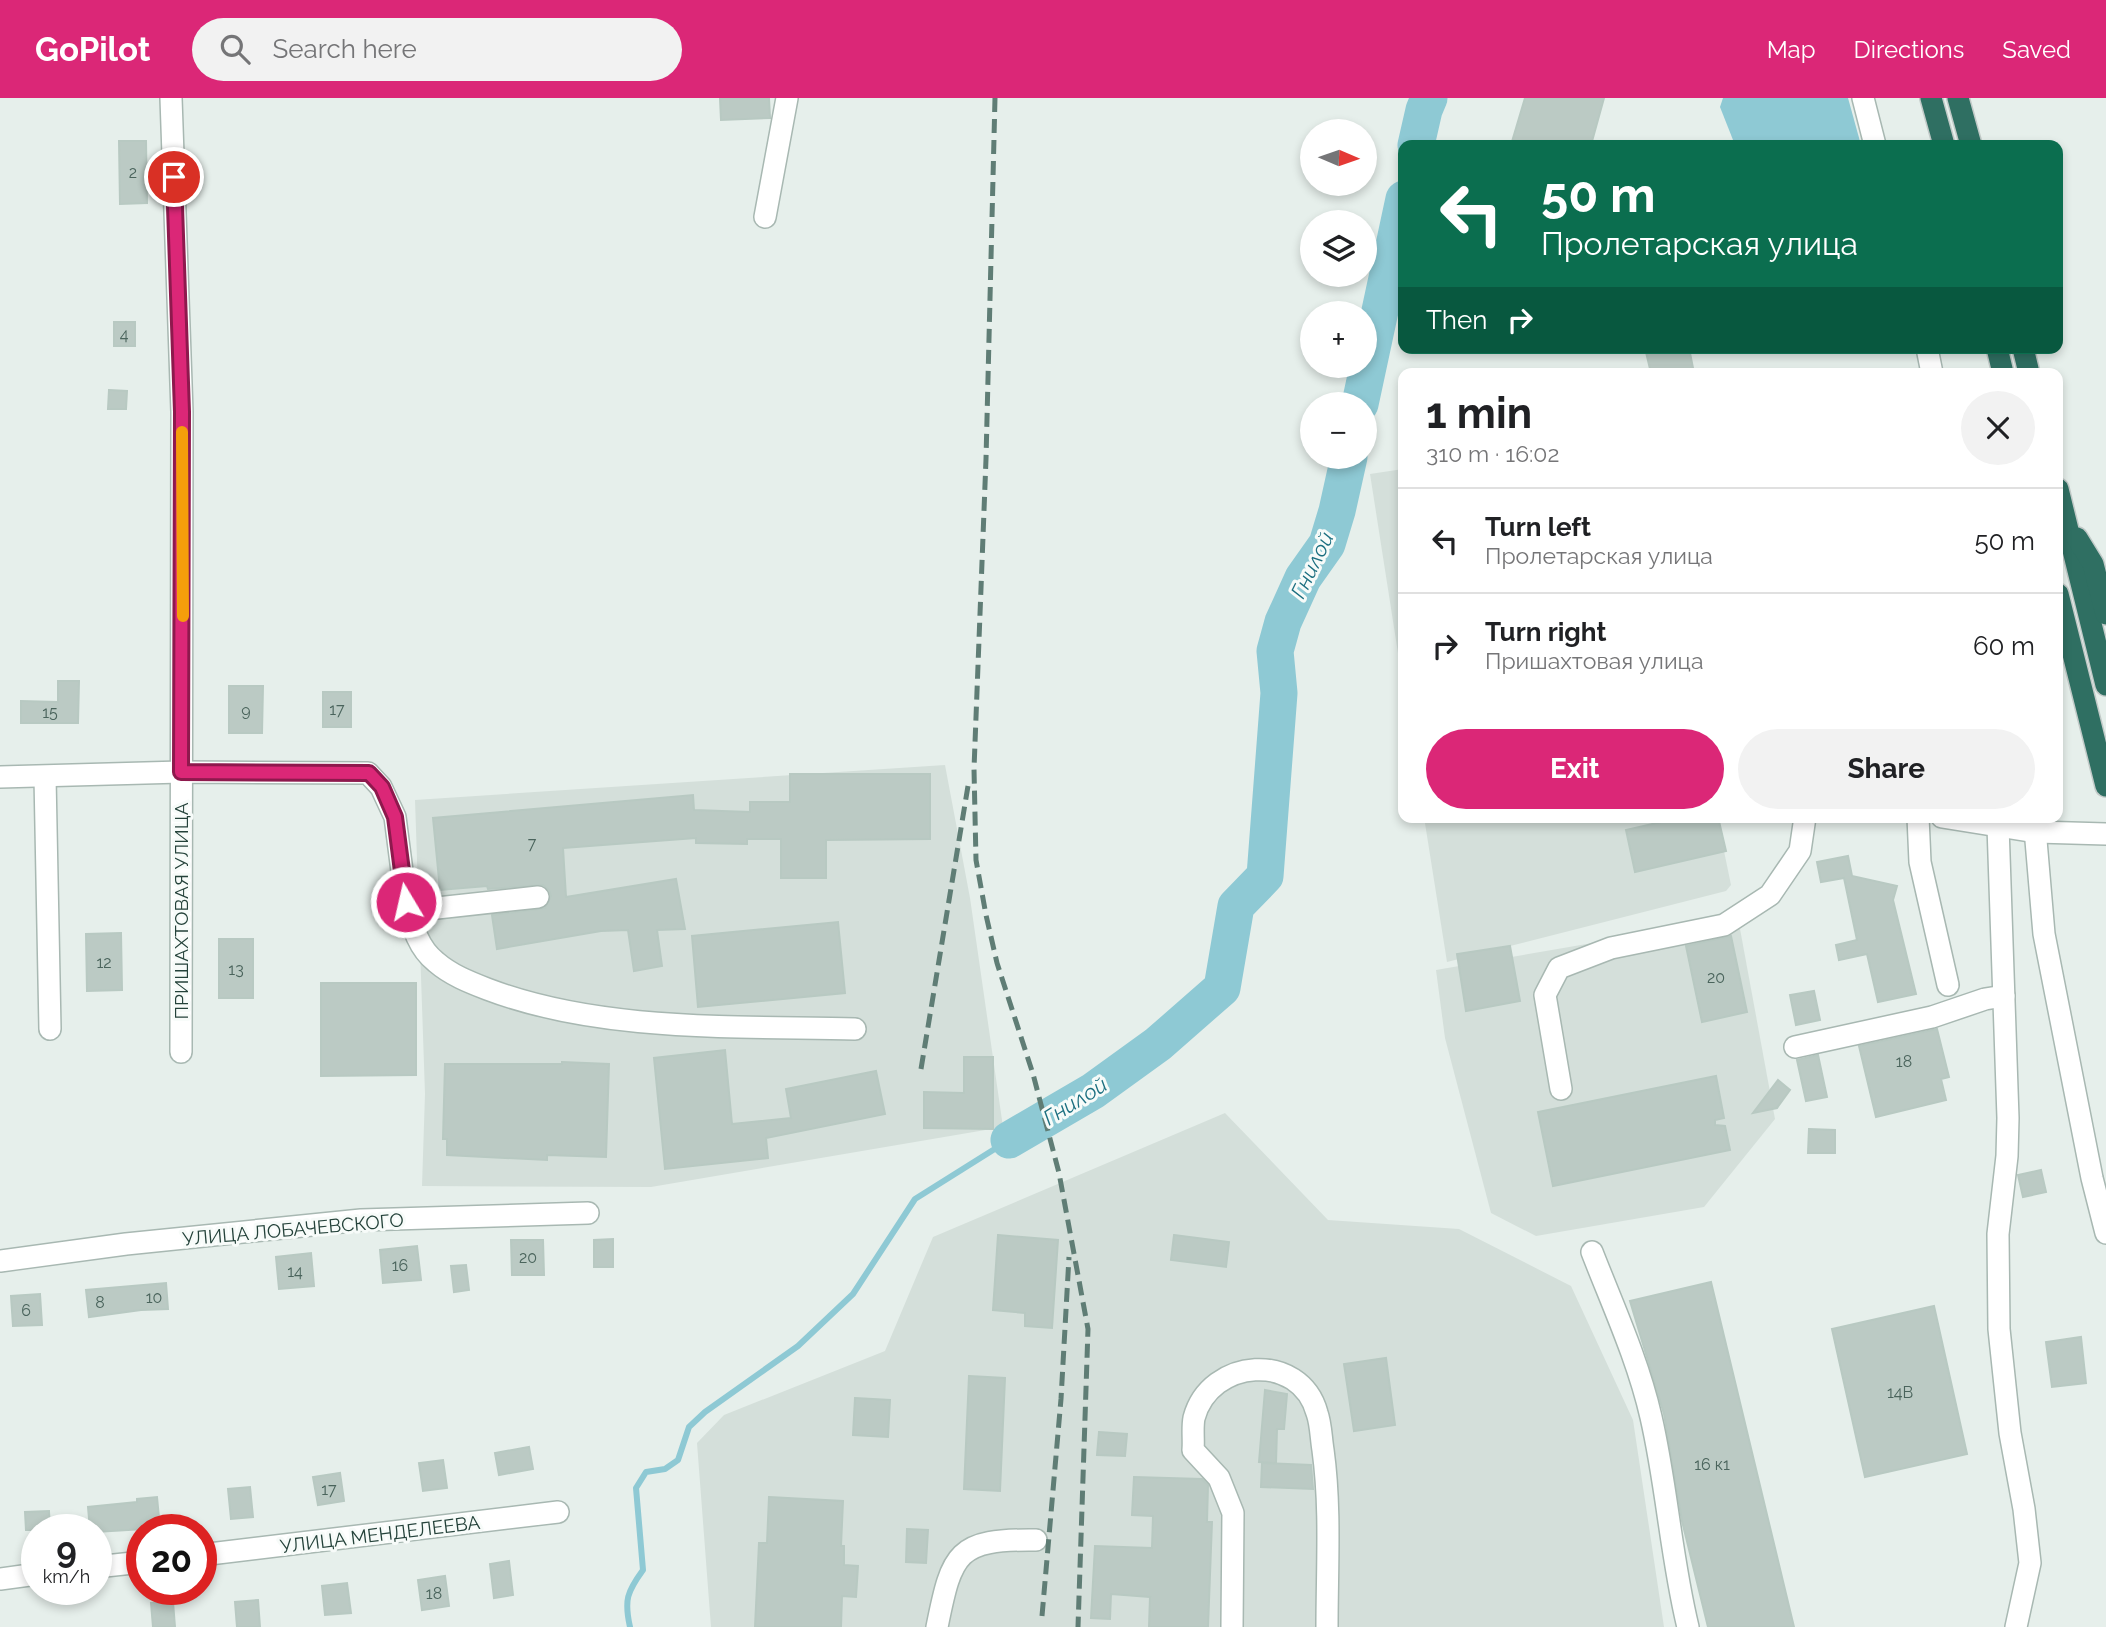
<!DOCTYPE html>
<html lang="en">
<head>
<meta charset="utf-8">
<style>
	body { margin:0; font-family:Raleway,sans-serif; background:#f2f2f2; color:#202124; height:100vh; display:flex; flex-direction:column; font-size:26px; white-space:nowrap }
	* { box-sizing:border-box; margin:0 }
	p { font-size:23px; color:#757577 }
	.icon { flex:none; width:38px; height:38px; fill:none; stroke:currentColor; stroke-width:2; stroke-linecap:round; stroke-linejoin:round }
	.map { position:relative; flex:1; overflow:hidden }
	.drawer { position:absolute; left:1398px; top:270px; width:665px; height:455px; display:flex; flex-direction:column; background:#fff; border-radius:14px; box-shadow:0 4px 10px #0003 }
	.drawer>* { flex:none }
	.banner { position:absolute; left:1398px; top:42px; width:665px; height:214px; border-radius:14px; box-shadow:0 4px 10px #0003; background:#0b6e4f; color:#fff; overflow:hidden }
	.needle { width:46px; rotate:92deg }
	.buttons { position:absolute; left:1300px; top:21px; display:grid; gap:14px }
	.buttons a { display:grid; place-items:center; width:77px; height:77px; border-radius:50%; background:#fff; box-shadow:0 4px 10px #0003; font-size:35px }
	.speed { position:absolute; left:21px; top:1416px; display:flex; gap:14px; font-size:35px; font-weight:700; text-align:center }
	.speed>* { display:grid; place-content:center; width:91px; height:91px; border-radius:50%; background:#fff; box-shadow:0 4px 10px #0003; line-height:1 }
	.speed small { font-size:18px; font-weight:400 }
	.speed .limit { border:10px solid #d22; background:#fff; color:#111 }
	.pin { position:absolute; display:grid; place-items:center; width:60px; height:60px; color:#fff; margin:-30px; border:4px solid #fff; border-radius:50%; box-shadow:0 2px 7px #0007 }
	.me { position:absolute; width:77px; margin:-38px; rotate:351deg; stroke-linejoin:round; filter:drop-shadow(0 0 5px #0008) }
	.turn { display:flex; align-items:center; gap:24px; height:147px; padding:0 28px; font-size:32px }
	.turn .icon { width:91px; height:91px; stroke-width:2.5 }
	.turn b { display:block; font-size:49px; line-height:60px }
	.then { display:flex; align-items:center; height:66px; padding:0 28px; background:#0003; gap:14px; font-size:26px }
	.round { display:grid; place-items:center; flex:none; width:74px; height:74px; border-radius:37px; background:#f2f2f2 }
	.headline { display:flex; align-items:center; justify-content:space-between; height:119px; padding:0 28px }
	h1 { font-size:42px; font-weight:700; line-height:52px }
	.primary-button { display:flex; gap:14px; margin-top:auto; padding:14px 28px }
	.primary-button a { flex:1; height:80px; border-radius:42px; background:#db2777; color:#fff; font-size:28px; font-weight:700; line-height:80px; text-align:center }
	.primary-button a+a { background:#f2f2f2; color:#202124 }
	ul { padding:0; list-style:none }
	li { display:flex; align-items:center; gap:21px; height:105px; padding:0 28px; border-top:2px solid #e0e0e0 }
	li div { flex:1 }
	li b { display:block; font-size:26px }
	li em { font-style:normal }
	header { display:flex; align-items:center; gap:42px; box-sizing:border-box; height:98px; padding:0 35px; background:#db2777; color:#fff }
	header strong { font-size:33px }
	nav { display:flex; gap:38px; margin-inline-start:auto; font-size:24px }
	.search { width:490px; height:63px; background:#f2f2f2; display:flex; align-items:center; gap:18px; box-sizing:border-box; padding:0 24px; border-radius:38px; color:#757577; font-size:26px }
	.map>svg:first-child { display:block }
	.built { fill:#d4dfda }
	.water { fill:#8ec9d4 }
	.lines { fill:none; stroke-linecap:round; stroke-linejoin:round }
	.stream { stroke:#8ec9d4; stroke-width:6 }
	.river { stroke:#8ec9d4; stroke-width:37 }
	.building { fill:#bbcac4; stroke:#b8c9c2; stroke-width:2 }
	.minor-casing { stroke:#a8b8b2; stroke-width:24 }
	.highway-casing { stroke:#c2cac8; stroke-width:24 }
	.minor { stroke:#fff; stroke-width:21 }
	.highway { stroke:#2f6f62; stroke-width:21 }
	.rail { stroke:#5f7d75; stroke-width:5; stroke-dasharray:14 7; stroke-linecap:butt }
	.route-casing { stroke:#8e194d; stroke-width:18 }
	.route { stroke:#db2777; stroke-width:12 }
	.slow { stroke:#f59e0b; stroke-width:12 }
	.labels { text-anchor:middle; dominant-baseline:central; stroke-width:6; stroke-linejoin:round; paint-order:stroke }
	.number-label { font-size:16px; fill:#4a645c }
	.street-label { font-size:19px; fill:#24423a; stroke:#f7fbf9 }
	.water-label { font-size:21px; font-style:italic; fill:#1c6f80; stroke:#f7fbf9 }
</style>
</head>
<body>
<header>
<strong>GoPilot</strong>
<div class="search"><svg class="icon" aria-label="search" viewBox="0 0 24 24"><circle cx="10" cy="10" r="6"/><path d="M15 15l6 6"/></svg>Search here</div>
<nav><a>Map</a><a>Directions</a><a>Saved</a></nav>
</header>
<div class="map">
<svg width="2106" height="1529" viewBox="0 0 2106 1529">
	<rect width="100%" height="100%" fill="#e6efeb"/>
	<!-- built -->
	<g class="built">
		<path d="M1403 371H1404L1403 587 1370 376Z"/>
		<path d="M945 667 970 800 1003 1029 651 1089 422 1088 425 996 415 702Z"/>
		<path d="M1424 719H1717L1731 787 1726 793 1447 864Z"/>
		<path d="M1738 820 1775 1021 1704 1109 1536 1138 1491 1115 1445 940 1436 872Z"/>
		<path d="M1225 1015 1328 1122 1459 1131 1571 1188 1633 1322 1664 1529H711L697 1345 724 1317 885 1253 933 1139Z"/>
	</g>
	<!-- water -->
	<path class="water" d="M1723 0H1848L1861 47H1735L1720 9Z"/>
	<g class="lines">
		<!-- stream -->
		<path class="stream" d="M630 1529C624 1502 627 1494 643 1472L636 1390 646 1374 665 1371 678 1362 689 1329 705 1314 798 1248 853 1196 915 1101 1009 1042"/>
		<!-- river -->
		<g class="river">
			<path d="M1416 47 1424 12 1429 0"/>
			<path d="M1360 306 1404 101"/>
			<path d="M1009 1042 1093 993 1158 946 1222 890 1236 808 1265 778 1279 595 1275 553 1283 524 1303 480 1327 446 1337 413 1349 359"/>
		</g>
	</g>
	<!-- building -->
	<g class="building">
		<path d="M720 0H769L770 20 721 22Z"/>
		<path d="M1525 0H1604L1591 47H1511Z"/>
		<path d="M119 43H146L147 105 120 106Z"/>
		<rect x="114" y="224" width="21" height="24"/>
		<path d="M1645 250H1689L1694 275H1651Z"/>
		<path d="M109 292 127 293 126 311H108Z"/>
		<path d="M58 583H79L78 625H21V603L58 604Z"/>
		<path d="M229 588H263L262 635H229Z"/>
		<rect x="323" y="594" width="28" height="35"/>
		<path d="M790 676H930V741L826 742V780H781V741H747V746L696 745V740L563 750 566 799 676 781 685 831 657 832 662 868 634 873 628 832 601 833 497 851 492 817 545 810 551 798 549 792 543 787 488 791 487 788 440 792 433 720 693 697 694 712 750 714V704H790Z"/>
		<path d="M1683 719H1718L1726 753 1635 774 1626 732Z"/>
		<path d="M1848 758 1852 778 1897 788 1893 802 1916 896 1878 904 1867 856 1839 862 1836 847 1857 842 1844 780 1821 784 1817 764Z"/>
		<path d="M838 824 845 895 698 909 692 838Z"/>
		<path d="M121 835 122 892 87 893 86 836Z"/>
		<path d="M1731 838 1747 914 1702 924 1686 848Z"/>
		<rect x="219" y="841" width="34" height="59"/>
		<path d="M1510 848 1520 903 1466 913 1457 856Z"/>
		<path d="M321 885H416V977L321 978Z"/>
		<path d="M1814 893 1820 922 1796 927 1790 897Z"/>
		<path d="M1937 931 1949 979 1941 981 1946 1002 1876 1019 1859 948Z"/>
		<path d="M725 952 732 1026 791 1020 786 991 876 973 885 1016 766 1040 768 1060 665 1071 654 960Z"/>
		<path d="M1818 957 1827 999 1806 1003 1797 962Z"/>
		<path d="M964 959H993V1031L924 1030V994L964 995Z"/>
		<path d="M562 964 609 966 606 1059 547 1057V1062L447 1057V1041H443L445 966H562Z"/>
		<path d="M1716 978 1724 1020 1715 1022V1027L1725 1028 1730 1052 1553 1088 1538 1014Z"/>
		<path d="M1778 982 1790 992 1777 1010 1753 1015Z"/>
		<path d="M1809 1031 1835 1032V1055H1808Z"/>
		<path d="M2041 1072 2046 1094 2023 1099 2018 1077Z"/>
		<path d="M998 1137 1058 1142 1052 1230 1025 1228V1215L993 1212Z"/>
		<path d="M1174 1137 1229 1144 1226 1169 1171 1162Z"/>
		<path d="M613 1141V1169H594V1142Z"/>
		<path d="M511 1142H543L544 1177H512Z"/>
		<path d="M417 1148 421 1182 383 1185 380 1152Z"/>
		<path d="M311 1155 314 1188 279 1191 276 1159Z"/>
		<path d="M466 1167 469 1192 454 1194 451 1168Z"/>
		<path d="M1711 1184 1794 1529H1708L1682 1423 1664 1316 1630 1203Z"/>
		<path d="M166 1185 168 1211 141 1212 89 1219 86 1192Z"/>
		<path d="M40 1196 42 1227 13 1228 11 1198Z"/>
		<path d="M1934 1208 1967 1356 1865 1379 1832 1231Z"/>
		<path d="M2081 1239 2086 1285 2052 1289 2046 1244Z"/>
		<path d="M1386 1260 1395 1327 1354 1333 1344 1266Z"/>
		<path d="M969 1278 1005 1280 1000 1393 964 1391Z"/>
		<path d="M1265 1292 1287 1296 1284 1331H1277L1276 1365 1259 1364Z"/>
		<path d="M855 1300 890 1302 888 1339 853 1337Z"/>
		<path d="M1099 1334 1127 1336 1125 1358 1097 1357Z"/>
		<path d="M529 1349 533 1371 499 1377 495 1355Z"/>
		<path d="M443 1362 447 1390 423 1393 419 1365Z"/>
		<path d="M1262 1365 1311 1367 1313 1391 1261 1389Z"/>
		<path d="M340 1375 344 1403 318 1407 313 1379Z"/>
		<path d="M1134 1379 1202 1381 1208 1387 1207 1424H1212L1208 1529H1149L1150 1499 1111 1496 1110 1521 1091 1520 1095 1448 1152 1450 1153 1418 1132 1417Z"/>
		<path d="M250 1389 253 1419 231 1421 228 1391Z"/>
		<path d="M157 1399 160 1430 96 1434V1432H90L88 1409 137 1404V1401Z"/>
		<path d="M769 1399 843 1403 841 1448H844V1467L858 1468 856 1499 842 1498 841 1529H755L759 1445H767Z"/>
		<path d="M49 1413 50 1432H26L25 1414Z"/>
		<path d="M907 1431 928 1432 926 1465 906 1464Z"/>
		<path d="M509 1463 513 1497 494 1500 490 1466Z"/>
		<path d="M445 1478 449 1508 422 1512 418 1482Z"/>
		<path d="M347 1485 351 1515 325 1517 322 1488Z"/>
		<path d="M258 1502 260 1529H237L235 1504Z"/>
		<path d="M173 1504 175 1529H153L151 1505Z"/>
	</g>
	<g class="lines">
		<!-- minor casing -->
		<g class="minor-casing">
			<g id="minor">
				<path d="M171 0 182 314 181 954"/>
				<path d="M1863 0 1875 47"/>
				<path d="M765 119 787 0"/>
				<path d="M1927 250 1932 275"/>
				<path d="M0 679 181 674 368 675 381 689 395 719 406 804 428 811 538 799"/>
				<path d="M45 679 50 931"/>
				<path d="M1918 719 1920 764 1948 887"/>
				<path d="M1942 719 2037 734 2106 736"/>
				<path d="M2034 719 2044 836 2092 1080 2106 1135"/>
				<path d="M1998 728 2008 1020 2007 1058 1998 1136 1999 1231 2010 1335 2024 1411 2030 1465 2016 1529"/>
				<path d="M406 804C412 826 417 849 436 864 451 877 469 884 487 891 600 934 735 928 855 931"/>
				<path d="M1795 949 1932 919 1985 901 2004 898"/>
				<path d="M1561 991 1545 897 1559 870 1611 850 1724 827 1770 797 1800 753 1805 719"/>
				<path d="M1592 1154C1613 1208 1638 1262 1651 1319 1667 1388 1671 1460 1688 1529"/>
				<path d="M0 1163 126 1146 361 1122 588 1115"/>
				<path d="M201 1457 558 1414"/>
				<path d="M96 1469 142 1464"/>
				<path d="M0 1481 37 1476"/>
				<path d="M937 1529C952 1454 957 1441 1036 1442"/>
				<path d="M1232 1529 1233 1415 1219 1380 1193 1352C1194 1343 1192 1330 1194 1320 1210 1260 1300 1253 1317 1315 1321 1326 1321 1340 1323 1352 1331 1410 1327 1470 1327 1529"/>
			</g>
		</g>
		<!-- highway casing -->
		<g class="highway-casing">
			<g id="highway">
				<path d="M1931 0 1944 47"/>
				<path d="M1958 0 1971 47"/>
				<path d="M1997 250 2003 275"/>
				<path d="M2023 250 2029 275"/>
				<path d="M2058 391 2106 587"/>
				<path d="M2077 440 2093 466 2106 516"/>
				<path d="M2058 496 2106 688"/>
			</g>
		</g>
		<!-- minor -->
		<use href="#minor" class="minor"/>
		<!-- highway -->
		<use href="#highway" class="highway"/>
		<!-- rail -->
		<g class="rail">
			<path d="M995 0 986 361 974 671 976 762 986 817 997 865 1033 976 1059 1075 1088 1231 1078 1529"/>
			<path d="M921 971 968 688"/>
			<path d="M1042 1518 1061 1301 1069 1159"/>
		</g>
	</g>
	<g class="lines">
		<!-- route casing -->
		<g class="route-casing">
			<path id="route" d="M174 79 182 314 181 674 369 675 382 689 395 719 406 804"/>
		</g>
		<!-- route -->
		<use href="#route" class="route"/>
		<!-- slow -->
		<path class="slow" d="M182 334 183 518"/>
	</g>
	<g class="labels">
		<!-- number labels -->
		<g class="number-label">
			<text x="133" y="74">2</text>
			<text x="124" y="236">4</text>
			<text x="337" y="611">17</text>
			<text x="246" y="612">9</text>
			<text x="50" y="614">15</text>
			<text x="532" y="745">7</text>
			<text x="104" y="864">12</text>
			<text x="236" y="871">13</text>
			<text x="1716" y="879">20</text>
			<text x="1904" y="963">18</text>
			<text x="528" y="1159">20</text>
			<text x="400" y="1167">16</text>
			<text x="295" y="1173">14</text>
			<text x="154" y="1199">10</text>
			<text x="100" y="1204">8</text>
			<text x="26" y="1212">6</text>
			<text x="1900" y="1294">14В</text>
			<text x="1712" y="1366">16 к1</text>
			<text x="329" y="1391">17</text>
			<text x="434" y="1495">18</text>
		</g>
		<!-- street labels -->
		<g class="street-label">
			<text transform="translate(181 813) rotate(-90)">ПРИШАХТОВАЯ УЛИЦА</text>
			<text transform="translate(293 1131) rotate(-5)">УЛИЦА ЛОБАЧЕВСКОГО</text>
			<text transform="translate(380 1436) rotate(-7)">УЛИЦА МЕНДЕЛЕЕВА</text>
		</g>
		<!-- water labels -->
		<g class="water-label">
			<text transform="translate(1312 467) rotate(-64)">Гнилой</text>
			<text transform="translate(1075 1003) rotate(-32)">Гнилой</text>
		</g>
	</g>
</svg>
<div class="buttons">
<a><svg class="needle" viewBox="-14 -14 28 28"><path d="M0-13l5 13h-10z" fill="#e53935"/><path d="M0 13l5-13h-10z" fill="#757577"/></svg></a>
<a><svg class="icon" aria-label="layers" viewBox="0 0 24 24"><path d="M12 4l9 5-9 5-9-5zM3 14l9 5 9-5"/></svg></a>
<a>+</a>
<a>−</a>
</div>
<div class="speed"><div>9<small>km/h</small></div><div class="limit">20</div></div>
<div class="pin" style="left:174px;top:79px;background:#d93025"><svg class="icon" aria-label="arrive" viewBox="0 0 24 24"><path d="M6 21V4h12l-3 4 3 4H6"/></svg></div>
<svg class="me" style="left:406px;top:804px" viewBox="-20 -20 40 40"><circle r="17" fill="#db2777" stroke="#fff" stroke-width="3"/><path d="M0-11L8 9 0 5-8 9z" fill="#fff"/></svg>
<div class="banner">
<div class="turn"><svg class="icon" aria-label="left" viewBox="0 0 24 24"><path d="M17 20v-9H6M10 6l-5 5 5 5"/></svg><div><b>50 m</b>Пролетарская улица</div></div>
<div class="then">Then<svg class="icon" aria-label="right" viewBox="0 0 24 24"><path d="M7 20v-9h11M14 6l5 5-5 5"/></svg></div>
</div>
<section class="drawer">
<div class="headline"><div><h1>1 min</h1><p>310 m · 16:02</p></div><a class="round"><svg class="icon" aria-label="close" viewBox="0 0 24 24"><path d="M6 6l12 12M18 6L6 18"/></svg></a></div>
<ul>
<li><svg class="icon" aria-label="left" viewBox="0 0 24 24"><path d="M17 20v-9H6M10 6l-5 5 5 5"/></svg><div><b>Turn left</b><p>Пролетарская улица</p></div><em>50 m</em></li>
<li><svg class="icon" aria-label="right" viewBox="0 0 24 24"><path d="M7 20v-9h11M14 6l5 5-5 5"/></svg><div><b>Turn right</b><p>Пришахтовая улица</p></div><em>60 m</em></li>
</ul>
<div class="primary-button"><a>Exit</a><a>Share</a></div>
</section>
</div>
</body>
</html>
